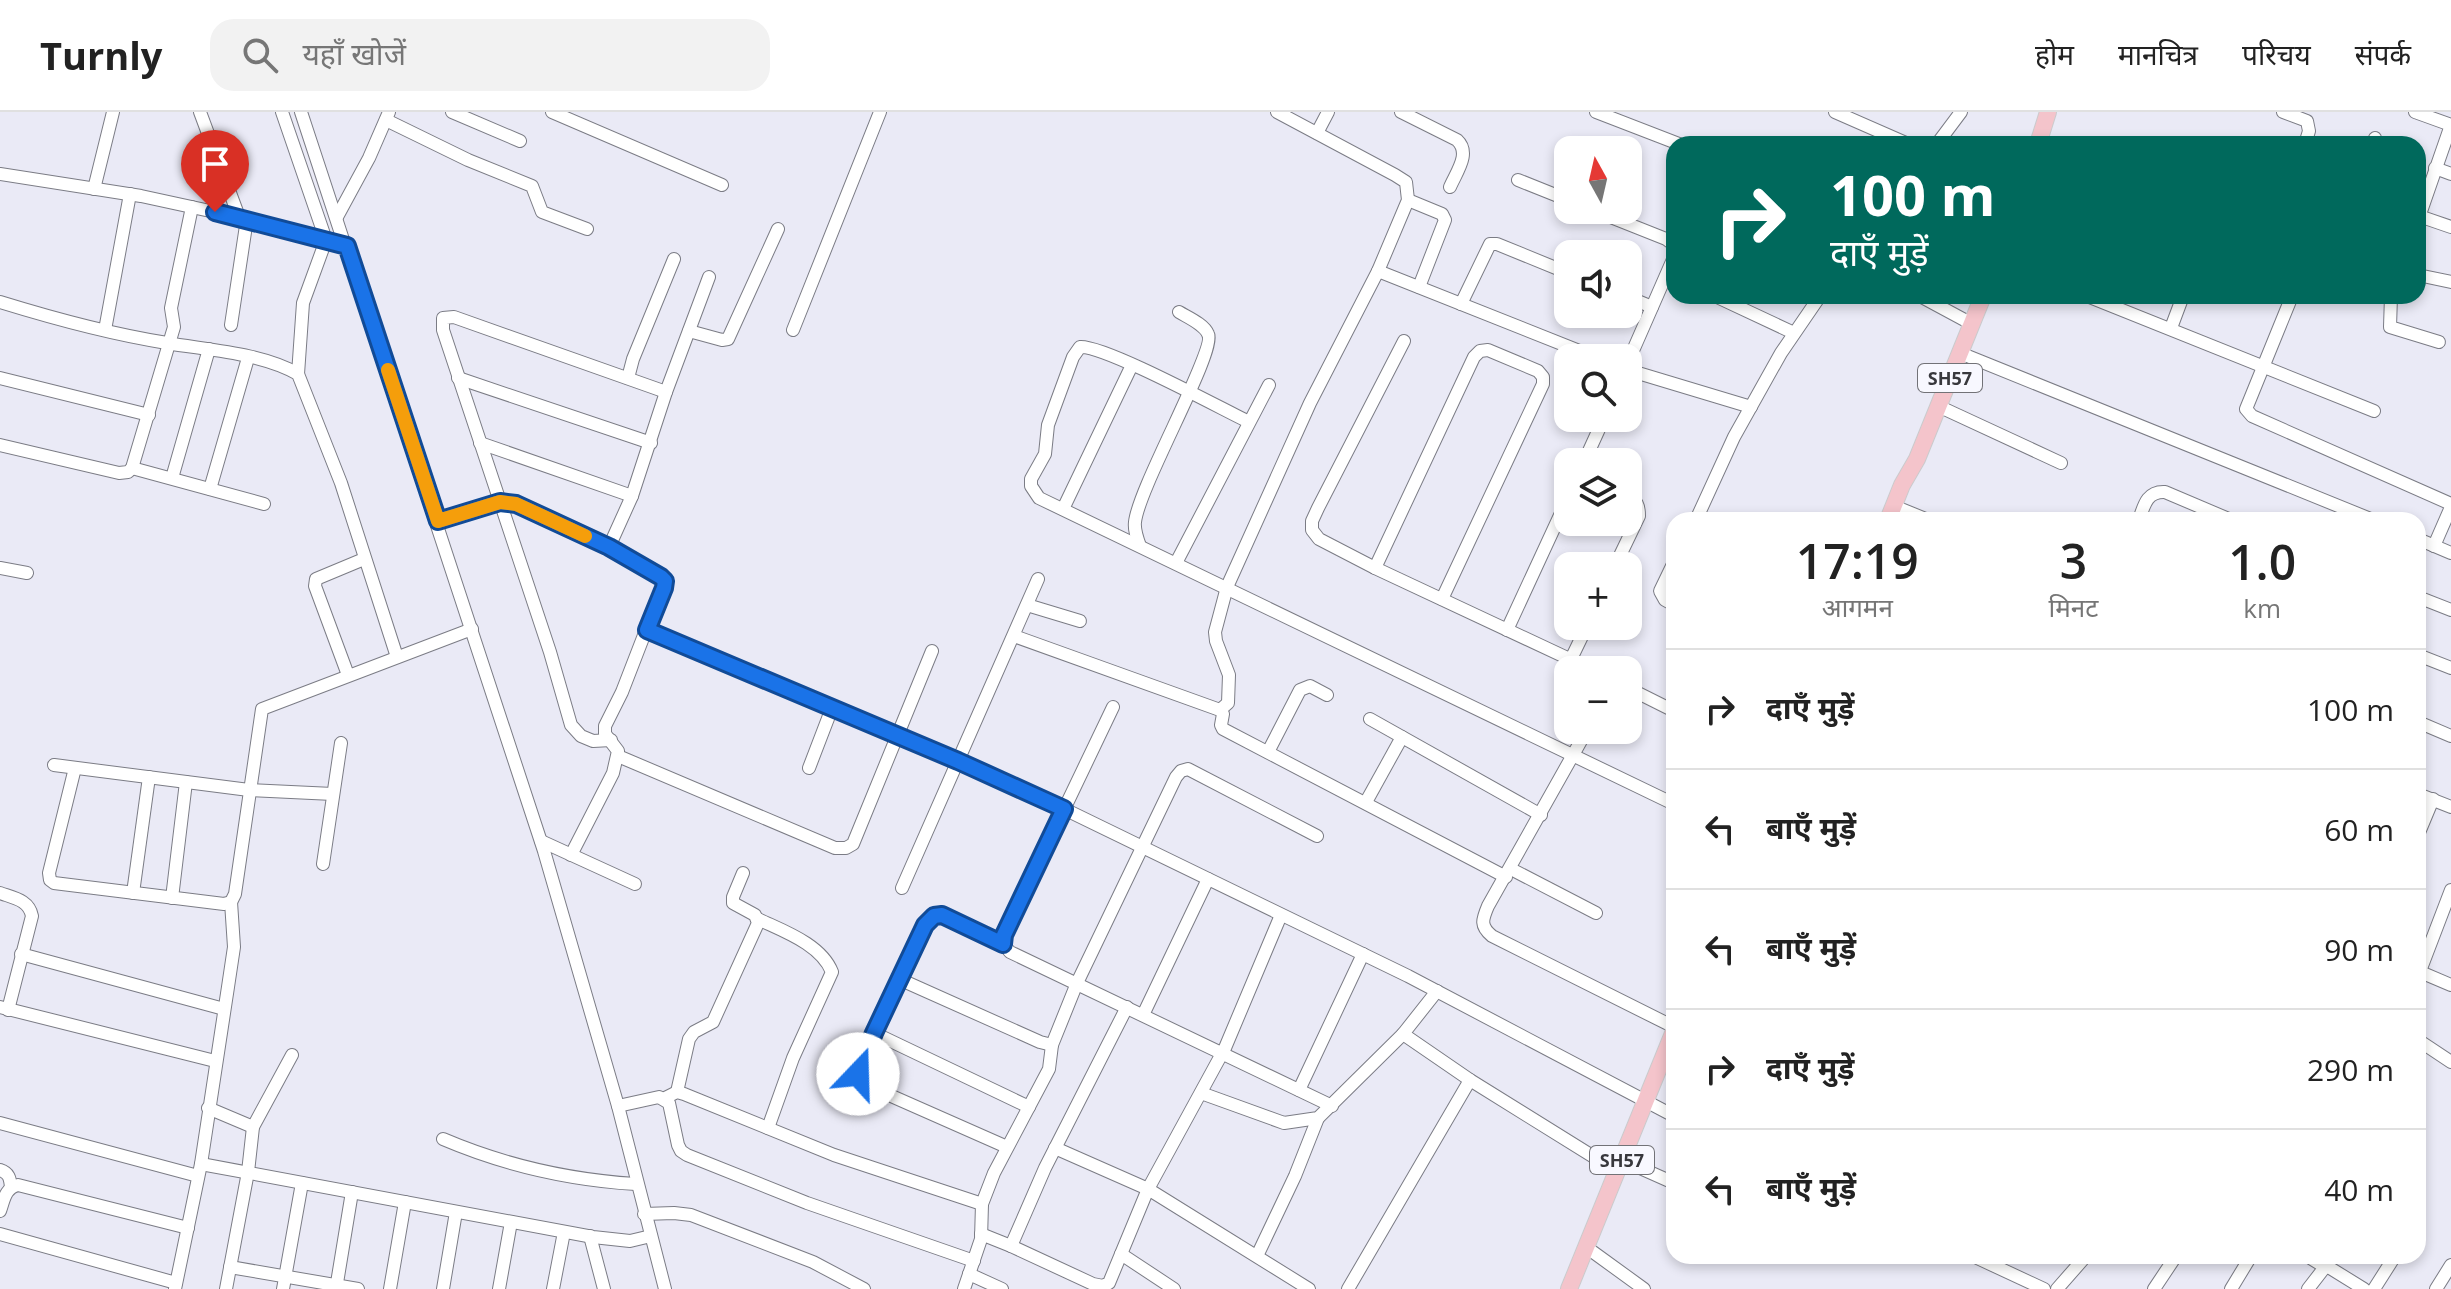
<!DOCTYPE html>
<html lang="hi">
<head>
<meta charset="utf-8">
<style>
	body { margin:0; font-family:"Open Sans","Noto Sans Devanagari",sans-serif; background:#f2f2f2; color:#222; height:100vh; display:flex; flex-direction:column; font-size:30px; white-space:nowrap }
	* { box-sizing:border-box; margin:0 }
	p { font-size:26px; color:#767676 }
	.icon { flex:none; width:44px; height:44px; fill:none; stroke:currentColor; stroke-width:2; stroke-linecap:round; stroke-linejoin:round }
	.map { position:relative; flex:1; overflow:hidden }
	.panel { position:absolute; left:1666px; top:400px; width:760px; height:752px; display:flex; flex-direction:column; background:#fff; border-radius:24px; box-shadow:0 4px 12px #0003 }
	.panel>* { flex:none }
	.guide { position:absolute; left:1666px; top:24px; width:760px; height:168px; border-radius:24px; box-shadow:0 4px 12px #0003; background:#00695c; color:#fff; overflow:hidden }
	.needle { width:52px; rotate:352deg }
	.tools { position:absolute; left:1554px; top:24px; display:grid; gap:16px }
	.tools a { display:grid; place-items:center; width:88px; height:88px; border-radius:16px; background:#fff; box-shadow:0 4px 12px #0003; font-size:40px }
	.pin { position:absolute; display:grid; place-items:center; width:68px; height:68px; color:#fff; margin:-82px -34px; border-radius:50% 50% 50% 0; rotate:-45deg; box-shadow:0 0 8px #0007 }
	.pin .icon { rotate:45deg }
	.me { position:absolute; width:88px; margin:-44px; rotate:21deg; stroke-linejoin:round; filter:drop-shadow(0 0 6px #0008) }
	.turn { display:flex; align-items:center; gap:28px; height:168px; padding:0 32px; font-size:36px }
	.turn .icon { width:104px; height:104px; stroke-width:2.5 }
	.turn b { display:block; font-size:56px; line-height:68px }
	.eta { display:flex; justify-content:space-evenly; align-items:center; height:136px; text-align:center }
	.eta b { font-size:48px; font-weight:600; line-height:56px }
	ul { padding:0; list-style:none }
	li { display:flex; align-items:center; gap:24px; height:120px; padding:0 32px; border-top:2px solid #e0e0e0 }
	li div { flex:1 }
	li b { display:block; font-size:30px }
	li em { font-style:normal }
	header { display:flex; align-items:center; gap:48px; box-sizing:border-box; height:112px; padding:0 40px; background:#fff; border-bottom:2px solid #e0e0e0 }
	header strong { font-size:38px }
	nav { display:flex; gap:44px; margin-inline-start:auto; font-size:28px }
	.search { width:560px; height:72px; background:#f2f2f2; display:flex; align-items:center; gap:20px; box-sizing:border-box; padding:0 28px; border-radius:24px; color:#767676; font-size:30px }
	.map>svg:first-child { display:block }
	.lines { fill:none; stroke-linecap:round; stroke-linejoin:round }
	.minor-casing { stroke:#7b7c85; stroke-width:14 }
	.major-casing { stroke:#cbcbcd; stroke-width:18 }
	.minor { stroke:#fff; stroke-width:12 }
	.major { stroke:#f4c4cb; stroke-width:16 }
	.route-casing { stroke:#114b97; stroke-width:20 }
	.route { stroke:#1a73e8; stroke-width:14 }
	.slow { stroke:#f59e0b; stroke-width:14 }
	.labels { text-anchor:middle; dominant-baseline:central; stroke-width:7; stroke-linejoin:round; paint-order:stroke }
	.shield { fill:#f8f8ff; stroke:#727277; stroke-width:2 }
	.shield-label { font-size:18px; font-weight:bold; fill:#38383d }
</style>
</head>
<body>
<header>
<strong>Turnly</strong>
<div class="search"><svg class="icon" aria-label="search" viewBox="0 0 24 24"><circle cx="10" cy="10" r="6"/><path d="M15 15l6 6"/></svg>यहाँ खोजें</div>
<nav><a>होम</a><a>मानचित्र</a><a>परिचय</a><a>संपर्क</a></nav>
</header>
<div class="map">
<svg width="2451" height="1177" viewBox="0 0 2451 1177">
	<rect width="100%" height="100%" fill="#eaeaf6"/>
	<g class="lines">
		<!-- minor casing -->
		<g class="minor-casing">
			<g id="minor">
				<path d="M200 0 239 105"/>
				<path d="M282 0 326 128 303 191 298 262"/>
				<path d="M301 0 544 739 618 994 665 1177"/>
				<path d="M452 0 520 29"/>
				<path d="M552 0 722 73"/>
				<path d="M1401 0 1457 28C1471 41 1457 59 1450 75"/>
				<path d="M1596 0 1679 32"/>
				<path d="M1835 0 1908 32"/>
				<path d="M2283 0 2307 9 2309 19 2305 32"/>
				<path d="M2415 0 2451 13 2418 108"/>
				<path d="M386 8 468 48 532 74 542 100 587 117"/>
				<path d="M1317 21 1328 0"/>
				<path d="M1937 32 1961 0"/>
				<path d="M2373 32 2375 26"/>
				<path d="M2435 56 2451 62"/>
				<path d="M0 62 141 84 247 107 347 134"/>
				<path d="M1518 68 1568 88"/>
				<path d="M94 77 113 0"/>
				<path d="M1408 88 1442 102 1445 108 1419 175"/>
				<path d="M1593 98 1666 127 1674 133"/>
				<path d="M2419 104 2451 115"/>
				<path d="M337 105 369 46 389 0"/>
				<path d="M1378 159 1597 246"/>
				<path d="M2418 163 2451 170"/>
				<path d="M1715 184 1794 221"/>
				<path d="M1920 184 1972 212"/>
				<path d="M2087 184 2374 299"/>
				<path d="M2292 184 2246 297 2252 304 2451 392"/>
				<path d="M2391 184 2390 215 2439 230"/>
				<path d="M1628 185 1652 195"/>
				<path d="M0 190C55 207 110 222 167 231 207 238 262 241 298 262L341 371 397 545"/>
				<path d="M1461 192 1490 132H1497L1568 161"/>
				<path d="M231 213 247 107"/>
				<path d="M2171 216 2183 184"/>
				<path d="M105 218 130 82"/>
				<path d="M793 218 880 0"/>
				<path d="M689 219 722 228 728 227 778 117"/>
				<path d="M1404 229 1318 396 1312 409V418L1319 427 1375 456 1593 558"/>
				<path d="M1960 241 2373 408"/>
				<path d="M1628 250 1674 145"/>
				<path d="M1628 258 1751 295"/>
				<path d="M0 266 149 303"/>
				<path d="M458 266 651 331"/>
				<path d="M628 266 633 247 674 147"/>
				<path d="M1938 294 2061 351"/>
				<path d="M1249 310C1220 296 1104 233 1080 235L1073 245 1048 313 1045 342 1031 367V374L1039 386 1674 692"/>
				<path d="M480 331 632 384"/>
				<path d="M0 333 119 361 128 360 132 356 174 215 171 196 192 95"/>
				<path d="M1584 350 1604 306"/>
				<path d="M132 356 264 392"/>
				<path d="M172 366 209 237"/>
				<path d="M210 377 248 246"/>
				<path d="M1063 397 1132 253"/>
				<path d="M1901 397 1928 408"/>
				<path d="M1696 408 1734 325 1781 241 1820 184"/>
				<path d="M2139 408C2144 393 2147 379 2165 380L2231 408"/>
				<path d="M438 409 500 390 516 392 609 435 661 465 665 469 622 580 605 614V622L618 639 613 661 571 743"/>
				<path d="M2418 427 2451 441"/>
				<path d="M1140 434C1137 426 1134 418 1135 410 1139 374 1217 238 1208 222 1204 212 1187 205 1179 200"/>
				<path d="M2434 434 2451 395"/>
				<path d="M609 435 632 384 666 280 709 165"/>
				<path d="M1674 450 1660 479 1665 488 1674 493"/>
				<path d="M1176 451 1269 273"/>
				<path d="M1615 454 1639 404C1639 393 1637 389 1628 384"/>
				<path d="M0 456 27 461"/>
				<path d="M1375 456 1474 245 1480 239 1488 238 1538 259 1543 265V272L1442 487"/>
				<path d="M2418 485 2451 498"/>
				<path d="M1027 493 1080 509"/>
				<path d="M647 518 1023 677 1408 864 1674 1004"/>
				<path d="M1507 518 1568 386"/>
				<path d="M1014 524 1220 598 1223 602 1221 613 1223 617 1506 765"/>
				<path d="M2418 543 2451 556"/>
				<path d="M1571 547 1587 514"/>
				<path d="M348 563 315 474 316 467 364 447"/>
				<path d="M1628 576 1674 599"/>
				<path d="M1113 595 1004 823 1003 832 1010 840 1332 994"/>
				<path d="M1220 598 1228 591 1229 563 1216 529 1215 520 1227 475 1310 291 1378 159 1408 88 1406 70 1395 63 1277 0"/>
				<path d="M1370 607 1541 703"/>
				<path d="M2418 610 2451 624"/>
				<path d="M1587 618 1488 794C1482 808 1480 814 1492 824L1674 915"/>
				<path d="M611 628 593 629 581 624 571 613 550 540 443 218V206L454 205 666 280"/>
				<path d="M1268 640 1300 578 1310 574 1327 583"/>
				<path d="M618 644 835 736H846L853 732 932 539"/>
				<path d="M54 653 249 678 333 682"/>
				<path d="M75 656 49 761 50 768 54 771 224 792 231 790 235 782 262 597 472 517"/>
				<path d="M809 656 832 596"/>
				<path d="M2418 682 2451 695"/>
				<path d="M1366 690 1402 625"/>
				<path d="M2418 723 2433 687"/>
				<path d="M541 729 635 772"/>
				<path d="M323 752 341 631"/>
				<path d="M1511 757 1596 801"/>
				<path d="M902 776 1038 467"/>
				<path d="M0 781C14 786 29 788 32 804L8 898"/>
				<path d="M133 781 149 665"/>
				<path d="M172 786 186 670"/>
				<path d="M758 807C783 819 821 832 832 860L793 946 768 1016"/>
				<path d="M1003 832 942 803 934 804 925 813 874 921 858 962 862 969 871 975 1007 1035"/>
				<path d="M21 842 224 897"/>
				<path d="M2418 859 2451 873"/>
				<path d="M2420 859 2451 778"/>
				<path d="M899 867 1040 930 1052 933"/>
				<path d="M0 895 215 949"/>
				<path d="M1143 903 1208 767"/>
				<path d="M874 921 1029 995"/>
				<path d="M1403 922 1470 968 1618 1060"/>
				<path d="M2418 928 2451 950"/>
				<path d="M1299 978 1363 842"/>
				<path d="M677 980 689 927 694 920 713 910 758 811 755 803 733 791V785L743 761"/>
				<path d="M1201 981 1284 1011 1318 1006 1403 922 1437 879"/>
				<path d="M665 986 677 980 684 982 834 1043 982 1092"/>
				<path d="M618 994 659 985 669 991 678 1033 681 1039 687 1043 807 1091 974 1149"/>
				<path d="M208 996 253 1015"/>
				<path d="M0 1011 198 1064"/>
				<path d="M443 1027C504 1053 571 1068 636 1072"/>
				<path d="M1055 1036 1148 1077 1309 1177"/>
				<path d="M1629 1051 1674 1071"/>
				<path d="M201 1052 593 1125 630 1129 651 1124"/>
				<path d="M0 1058C9 1061 10 1066 11 1075"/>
				<path d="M0 1099C4 1088 5 1076 18 1073L188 1116"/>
				<path d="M644 1102 674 1101 691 1103 813 1150 864 1177"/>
				<path d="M0 1122 176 1171"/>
				<path d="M981 1122 1011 1134 1093 1172 1103 1174 1109 1171 1148 1077 1225 936 1281 803"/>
				<path d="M590 1124 604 1177"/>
				<path d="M1011 1134 1045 1056 1127 895"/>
				<path d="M1593 1140 1644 1177"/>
				<path d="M1121 1142 1174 1177"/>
				<path d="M1257 1144 1295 1064 1318 1006"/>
				<path d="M1973 1144 2044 1177"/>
				<path d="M2307 1144 2325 1155"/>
				<path d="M230 1155 358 1177"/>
				<path d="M969 1162 1002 1177"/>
				<path d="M175 1177 201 1052 228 875 234 835 231 790"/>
				<path d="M226 1177 248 1060 253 1015 292 943"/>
				<path d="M283 1177 302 1071"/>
				<path d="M336 1177 352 1080"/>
				<path d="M390 1177 405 1090"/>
				<path d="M443 1177 456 1100"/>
				<path d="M499 1177 511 1110"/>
				<path d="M553 1177 564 1120"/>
				<path d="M964 1177 981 1127 982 1092 994 1061 1049 957 1052 933 1077 871 1176 665 1181 659 1188 657 1317 724"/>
				<path d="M1348 1177 1470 968"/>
				<path d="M2057 1177 2086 1144"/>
				<path d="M2154 1177 2176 1144"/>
				<path d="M2231 1177 2251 1144"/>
				<path d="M2308 1177 2325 1155 2330 1156 2364 1177"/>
				<path d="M2374 1177 2395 1144"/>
				<path d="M2436 1177 2451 1153"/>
			</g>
		</g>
		<!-- major casing -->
		<g class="major-casing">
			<g id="major">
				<path d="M2038 32 2048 0"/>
				<path d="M1888 408 1902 373 1917 347 1983 184"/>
				<path d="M1569 1177 1674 919"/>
			</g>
		</g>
		<!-- minor -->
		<use href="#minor" class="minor"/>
		<!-- major -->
		<use href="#major" class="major"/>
	</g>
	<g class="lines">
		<!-- route casing -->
		<g class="route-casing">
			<path id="route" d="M215 100 347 134 438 409 500 390 516 392 609 435 661 465 665 469 664 476 647 518 958 649 1064 697 1004 823 1003 832 942 803 934 804 925 813 874 921 858 962"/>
		</g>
		<!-- route -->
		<use href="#route" class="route"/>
		<!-- slow -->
		<path class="slow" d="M388 258 438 409 500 390 516 392 585 424"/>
	</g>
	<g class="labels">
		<!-- shield labels -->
		<g class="shield">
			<rect x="1918" y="252" width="64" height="28" rx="6"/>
			<rect x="1590" y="1034" width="64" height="28" rx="6"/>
		</g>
		<g class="shield-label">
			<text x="1950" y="266">SH57</text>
			<text x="1622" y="1048">SH57</text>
		</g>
	</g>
</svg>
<div class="tools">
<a><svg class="needle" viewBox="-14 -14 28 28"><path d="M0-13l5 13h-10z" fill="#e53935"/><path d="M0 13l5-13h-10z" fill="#767676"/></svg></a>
<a><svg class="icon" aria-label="sound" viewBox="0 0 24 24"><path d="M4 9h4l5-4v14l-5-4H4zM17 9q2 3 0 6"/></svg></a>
<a><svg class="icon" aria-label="search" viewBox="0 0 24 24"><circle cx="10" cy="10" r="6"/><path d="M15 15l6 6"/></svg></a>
<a><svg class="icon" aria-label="layers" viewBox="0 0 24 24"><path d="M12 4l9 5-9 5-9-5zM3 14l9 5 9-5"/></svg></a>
<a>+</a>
<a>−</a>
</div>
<div class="pin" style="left:215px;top:100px;background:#d93025"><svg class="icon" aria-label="arrive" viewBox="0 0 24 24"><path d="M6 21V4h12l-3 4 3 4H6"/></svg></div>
<svg class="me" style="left:858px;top:962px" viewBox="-20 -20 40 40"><circle r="19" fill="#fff"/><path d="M0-13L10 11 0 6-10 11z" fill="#1a73e8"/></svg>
<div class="guide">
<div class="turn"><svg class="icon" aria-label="right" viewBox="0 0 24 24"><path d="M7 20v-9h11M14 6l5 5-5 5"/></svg><div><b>100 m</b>दाएँ मुड़ें</div></div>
</div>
<section class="panel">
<div class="eta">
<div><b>17:19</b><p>आगमन</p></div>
<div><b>3</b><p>मिनट</p></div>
<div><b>1.0</b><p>km</p></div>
</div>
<ul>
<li><svg class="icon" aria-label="right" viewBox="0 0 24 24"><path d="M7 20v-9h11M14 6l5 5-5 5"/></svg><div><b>दाएँ मुड़ें</b></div><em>100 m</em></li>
<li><svg class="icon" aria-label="left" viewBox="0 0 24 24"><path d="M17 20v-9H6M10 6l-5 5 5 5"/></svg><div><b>बाएँ मुड़ें</b></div><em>60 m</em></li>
<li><svg class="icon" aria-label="left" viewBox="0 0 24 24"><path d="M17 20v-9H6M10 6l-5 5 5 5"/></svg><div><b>बाएँ मुड़ें</b></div><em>90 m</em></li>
<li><svg class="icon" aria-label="right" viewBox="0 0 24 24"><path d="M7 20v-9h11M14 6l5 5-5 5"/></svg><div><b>दाएँ मुड़ें</b></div><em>290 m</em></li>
<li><svg class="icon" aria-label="left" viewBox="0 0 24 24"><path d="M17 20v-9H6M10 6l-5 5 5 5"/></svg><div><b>बाएँ मुड़ें</b></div><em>40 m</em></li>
</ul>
</section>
</div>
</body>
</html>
